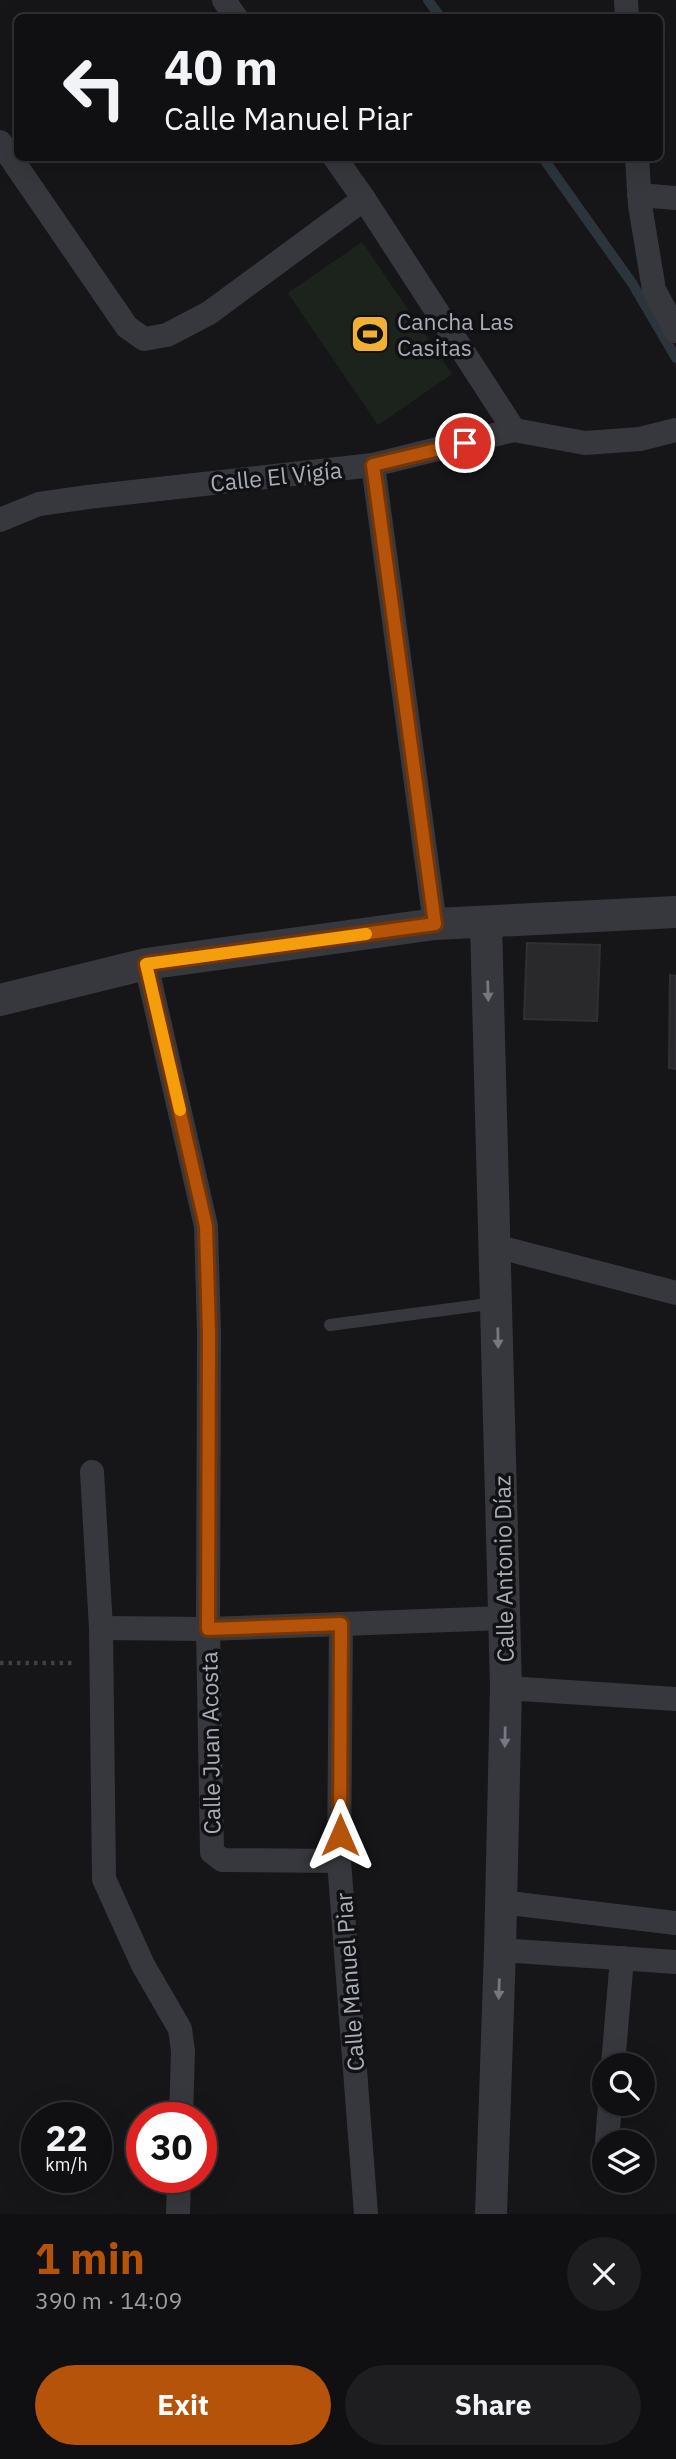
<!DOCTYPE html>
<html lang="en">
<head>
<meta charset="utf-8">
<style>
	body { margin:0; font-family:"IBM Plex Sans",sans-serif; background:#1e1e20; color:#f1f3f6; height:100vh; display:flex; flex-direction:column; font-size:26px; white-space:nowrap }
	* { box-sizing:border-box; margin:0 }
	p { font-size:23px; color:#9c9d9f }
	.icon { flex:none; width:38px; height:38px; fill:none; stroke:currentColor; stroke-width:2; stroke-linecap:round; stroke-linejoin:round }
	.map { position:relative; height:2214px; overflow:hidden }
	.side { display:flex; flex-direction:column; background:#101012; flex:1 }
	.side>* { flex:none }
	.banner { position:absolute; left:14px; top:14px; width:649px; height:147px; border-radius:10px; box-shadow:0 7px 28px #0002,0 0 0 2px #303032; background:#101012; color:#f1f3f6; overflow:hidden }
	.buttons { position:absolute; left:592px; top:2053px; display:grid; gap:14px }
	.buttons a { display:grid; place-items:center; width:63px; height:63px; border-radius:50%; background:#101012; box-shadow:0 7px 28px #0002,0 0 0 2px #303032; font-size:35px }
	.speed { position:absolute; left:21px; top:2102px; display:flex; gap:14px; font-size:35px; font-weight:700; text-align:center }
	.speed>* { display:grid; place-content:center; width:91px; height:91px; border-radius:50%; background:#101012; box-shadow:0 7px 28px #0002,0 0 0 2px #303032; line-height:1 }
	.speed small { font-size:18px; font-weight:400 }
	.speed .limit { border:10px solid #d22; background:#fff; color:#111 }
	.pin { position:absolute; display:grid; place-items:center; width:60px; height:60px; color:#fff; margin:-30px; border:4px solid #fff; border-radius:50%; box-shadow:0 2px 7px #0007 }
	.me { position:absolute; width:77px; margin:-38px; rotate:0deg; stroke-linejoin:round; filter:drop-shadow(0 0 5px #0008) }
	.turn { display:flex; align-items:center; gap:24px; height:147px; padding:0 35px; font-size:32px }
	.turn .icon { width:91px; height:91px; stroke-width:2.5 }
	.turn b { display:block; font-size:49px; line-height:60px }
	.round { display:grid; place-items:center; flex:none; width:74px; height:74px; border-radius:37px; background:#1e1e20 }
	.headline { display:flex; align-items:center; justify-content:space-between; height:119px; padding:0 35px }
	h1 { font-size:42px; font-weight:700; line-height:52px; color:#b45309 }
	.cta { display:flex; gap:14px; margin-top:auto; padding:14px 35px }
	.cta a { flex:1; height:80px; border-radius:42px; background:#b45309; color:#fff; font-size:28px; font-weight:700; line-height:80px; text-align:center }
	.cta a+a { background:#1e1e20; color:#f1f3f6 }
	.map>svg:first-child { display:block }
	.green { fill:#1c231d }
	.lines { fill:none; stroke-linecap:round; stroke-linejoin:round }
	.stream { stroke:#2c353c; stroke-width:10 }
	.building { fill:#29292c; stroke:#303034; stroke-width:2 }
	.path { stroke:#3d3f44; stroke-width:4.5; stroke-dasharray:3.5 5; stroke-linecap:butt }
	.service { stroke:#37383d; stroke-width:12 }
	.minor { stroke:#37383d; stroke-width:24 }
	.tertiary { stroke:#37383d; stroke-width:32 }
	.oneway { fill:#757881 }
	.route-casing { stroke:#753606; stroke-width:18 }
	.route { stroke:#b45309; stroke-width:12 }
	.slow { stroke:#f59e0b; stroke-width:12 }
	.labels { text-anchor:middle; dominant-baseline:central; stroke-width:7; stroke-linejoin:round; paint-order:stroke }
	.poi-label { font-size:23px; fill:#a8adb8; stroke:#111113; text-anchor:start }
	.street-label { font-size:23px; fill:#a8adb8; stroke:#111113 }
</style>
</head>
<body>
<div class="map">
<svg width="676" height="2214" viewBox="0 0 676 2214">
	<rect width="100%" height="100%" fill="#161618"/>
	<!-- green -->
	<path class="green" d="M362 242 452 374 378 425 288 293Z"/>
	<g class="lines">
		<!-- stream -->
		<g class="stream">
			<path d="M428 0 441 18"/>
			<path d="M543 158 632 283 676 358"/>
		</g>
	</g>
	<!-- building -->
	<g class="building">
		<path d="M527 943 600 945 597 1021 524 1019Z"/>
		<path d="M670 975 676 976V1069L669 1068Z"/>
	</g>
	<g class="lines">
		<!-- path -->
		<path class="path" d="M0 1663H76"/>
		<!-- service -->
		<path class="service" d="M330 1325 496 1303"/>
		<!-- minor -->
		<g class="minor">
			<path d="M224 0 236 18"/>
			<path d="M626 0 627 18"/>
			<path d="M0 142 127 327 144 339 167 335 209 313 364 199"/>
			<path d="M335 158 364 199 514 430"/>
			<path d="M637 158 640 205 654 290 676 331"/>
			<path d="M639 195 676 198"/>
			<path d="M373 465 435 924"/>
			<path d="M0 520 39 504 88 497 373 465 514 430 585 443 640 439 676 430"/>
			<path d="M146 964 206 1226 209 1333 208 1629 212 1852 222 1860 339 1861"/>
			<path d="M495 1246 676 1293"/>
			<path d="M92 1472 101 1628 104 1879 143 1965 180 2029 183 2051 181 2118"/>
			<path d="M341 1624 339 1861 366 2214"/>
			<path d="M101 1628 208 1629 504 1618"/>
			<path d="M506 1688 676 1699"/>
			<path d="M501 1902 676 1923"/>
			<path d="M500 1950 676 1962"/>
			<path d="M613 2065 622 1958"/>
			<path d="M607 2142 610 2104"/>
			<path d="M178 2214 179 2177"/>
		</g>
		<!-- tertiary -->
		<g class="tertiary">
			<path d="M486 923 506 1688 500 1950 491 2214"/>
			<path d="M0 1000 146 964 435 924 676 912"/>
		</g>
	</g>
	<!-- one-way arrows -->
	<defs><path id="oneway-solid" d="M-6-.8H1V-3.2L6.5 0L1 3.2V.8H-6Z" transform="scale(1.75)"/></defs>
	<g class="oneway">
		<use href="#oneway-solid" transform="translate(488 991) rotate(88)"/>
		<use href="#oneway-solid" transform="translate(498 1338) rotate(89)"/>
		<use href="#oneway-solid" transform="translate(505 1737) rotate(91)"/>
		<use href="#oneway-solid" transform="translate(499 1989) rotate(92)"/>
	</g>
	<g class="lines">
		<!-- route casing -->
		<g class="route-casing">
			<path id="route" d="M340 1835 341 1624 208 1629 209 1333 206 1226 146 964 435 924 373 465 465 443"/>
		</g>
		<!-- route -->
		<use href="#route" class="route"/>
		<!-- slow -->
		<path class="slow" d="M180 1110 146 964 366 934"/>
	</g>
	<!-- icons -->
	<defs>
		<g id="stadium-square" transform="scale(2.0125)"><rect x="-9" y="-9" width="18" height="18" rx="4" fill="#f2b134" stroke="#111113"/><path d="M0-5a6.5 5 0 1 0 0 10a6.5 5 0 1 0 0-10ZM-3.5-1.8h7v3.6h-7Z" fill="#111"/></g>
	</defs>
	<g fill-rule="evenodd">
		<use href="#stadium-square" x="370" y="334"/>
	</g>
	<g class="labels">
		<!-- poi labels -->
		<g class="poi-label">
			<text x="397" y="321">Cancha Las<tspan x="397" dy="26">Casitas</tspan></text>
		</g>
		<!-- street labels -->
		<g class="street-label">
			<text transform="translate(276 476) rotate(-6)">Calle El Vigía</text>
			<text transform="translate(503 1569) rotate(-91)">Calle Antonio Díaz</text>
			<text transform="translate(210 1743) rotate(-91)">Calle Juan Acosta</text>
			<text transform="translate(349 1982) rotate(-94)">Calle Manuel Piar</text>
		</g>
	</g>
</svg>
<div class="buttons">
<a><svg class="icon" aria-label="search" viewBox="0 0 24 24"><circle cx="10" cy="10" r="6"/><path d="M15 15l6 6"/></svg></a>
<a><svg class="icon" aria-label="layers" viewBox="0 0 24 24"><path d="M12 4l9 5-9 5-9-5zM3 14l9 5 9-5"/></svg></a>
</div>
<div class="speed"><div>22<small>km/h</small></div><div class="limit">30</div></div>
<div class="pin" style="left:465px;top:443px;background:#d93025"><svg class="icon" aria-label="arrive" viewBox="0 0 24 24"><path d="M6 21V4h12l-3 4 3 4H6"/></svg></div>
<svg class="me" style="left:340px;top:1835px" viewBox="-20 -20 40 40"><path d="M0-17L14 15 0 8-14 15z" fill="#b45309" stroke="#fff" stroke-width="4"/></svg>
<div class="banner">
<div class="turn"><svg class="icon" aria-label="left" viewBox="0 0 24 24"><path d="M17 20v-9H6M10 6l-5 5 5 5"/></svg><div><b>40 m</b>Calle Manuel Piar</div></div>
</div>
</div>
<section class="side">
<div class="headline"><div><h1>1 min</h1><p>390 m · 14:09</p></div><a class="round"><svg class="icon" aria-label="close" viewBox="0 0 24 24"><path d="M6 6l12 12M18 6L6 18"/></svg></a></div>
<div class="cta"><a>Exit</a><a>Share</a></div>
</section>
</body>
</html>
